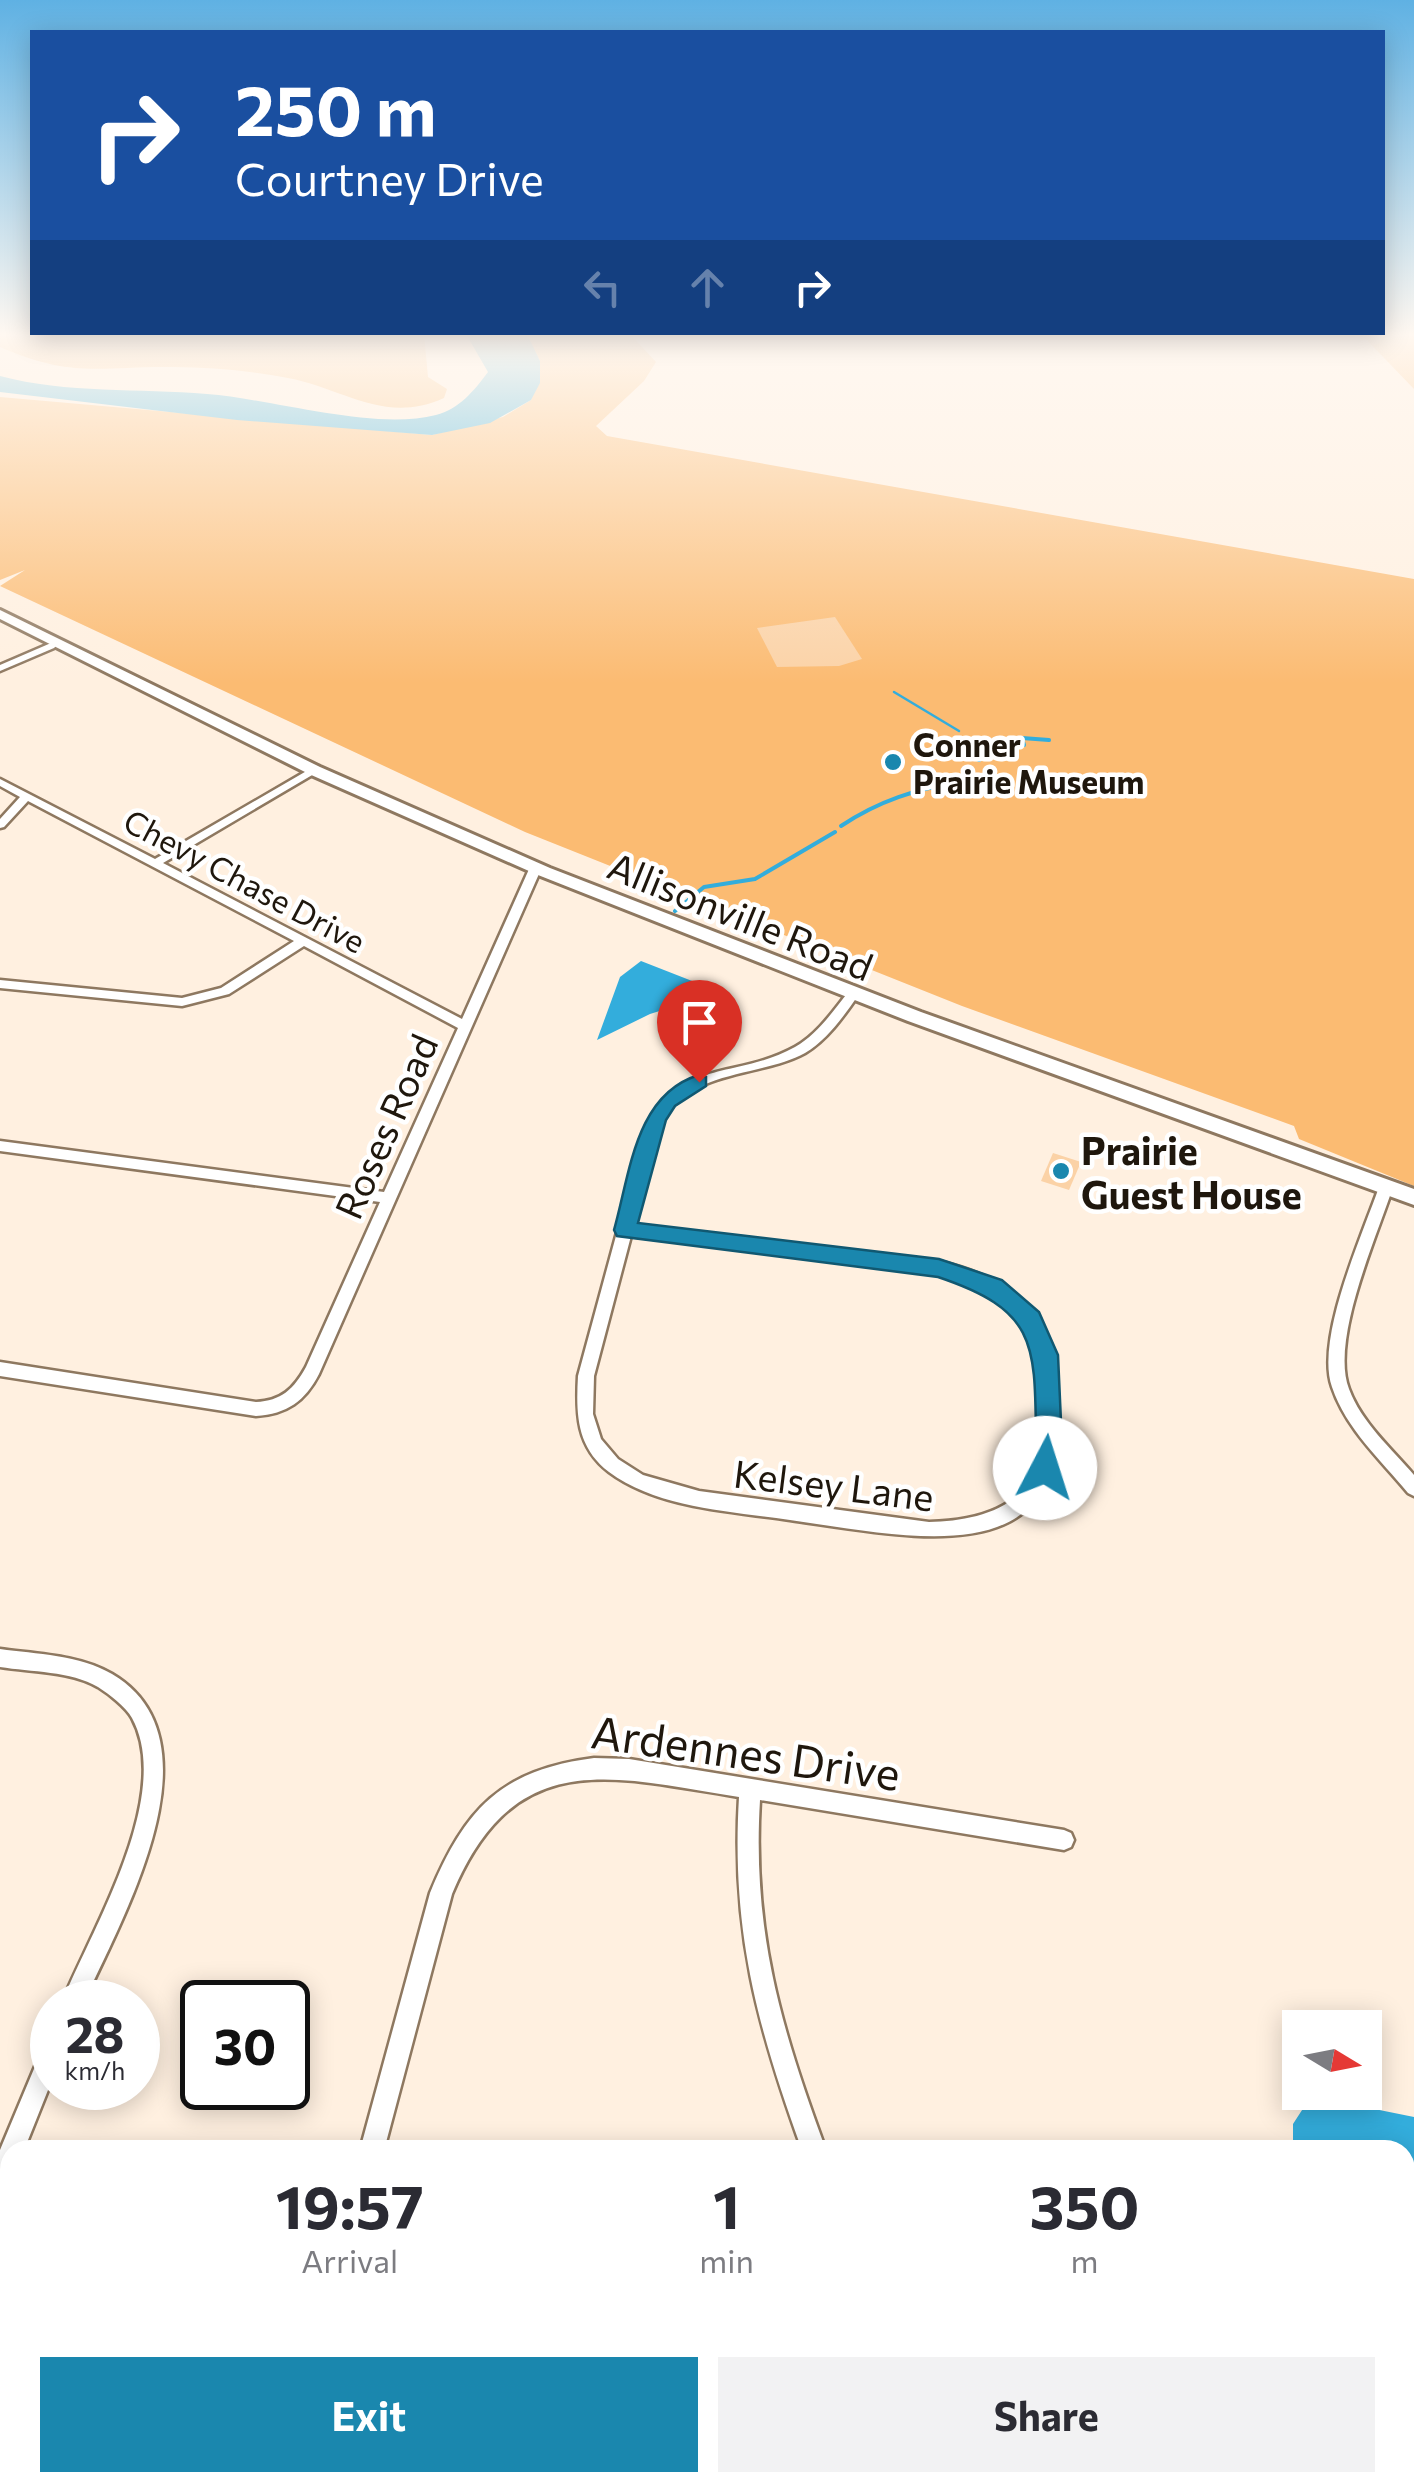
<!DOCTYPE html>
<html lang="en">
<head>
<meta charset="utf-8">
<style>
	body { margin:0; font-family:Commissioner,sans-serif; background:#f2f2f3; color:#2b2b33; height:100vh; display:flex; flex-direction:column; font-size:38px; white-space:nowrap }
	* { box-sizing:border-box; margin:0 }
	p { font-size:32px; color:#7c7c81 }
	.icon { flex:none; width:55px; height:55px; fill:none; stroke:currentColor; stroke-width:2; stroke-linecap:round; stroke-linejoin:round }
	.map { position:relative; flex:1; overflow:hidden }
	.drawer { position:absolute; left:0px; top:2140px; width:1415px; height:352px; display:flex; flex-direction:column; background:#fff; border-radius:30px 30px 0 0; box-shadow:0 5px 25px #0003 }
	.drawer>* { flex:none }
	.hud { position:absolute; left:30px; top:30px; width:1355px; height:305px; border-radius:0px; box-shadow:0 5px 25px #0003; background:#1a4fa0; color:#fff; overflow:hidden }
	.needle { width:65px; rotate:100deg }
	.fabs { position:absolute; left:1282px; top:2010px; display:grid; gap:20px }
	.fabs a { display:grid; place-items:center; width:100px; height:100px; border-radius:0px; background:#fff; box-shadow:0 5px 25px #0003; font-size:50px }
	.speed { position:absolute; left:30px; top:1980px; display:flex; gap:20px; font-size:50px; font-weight:700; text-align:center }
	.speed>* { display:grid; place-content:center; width:130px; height:130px; border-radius:50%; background:#fff; box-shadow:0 5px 25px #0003; line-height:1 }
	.speed small { font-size:25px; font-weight:400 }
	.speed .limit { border:5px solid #111; border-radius:15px; background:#fff; color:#111 }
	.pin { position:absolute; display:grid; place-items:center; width:85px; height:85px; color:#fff; margin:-102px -42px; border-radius:50% 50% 50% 0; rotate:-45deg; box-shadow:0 0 10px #0007 }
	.pin .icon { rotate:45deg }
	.me { position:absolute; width:110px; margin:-55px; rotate:5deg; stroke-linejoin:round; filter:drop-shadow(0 0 8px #0008) }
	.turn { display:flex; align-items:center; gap:35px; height:210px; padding:0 40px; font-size:45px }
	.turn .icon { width:130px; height:130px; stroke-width:2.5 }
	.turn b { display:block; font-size:70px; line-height:85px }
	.lanes { display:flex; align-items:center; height:95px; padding:0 40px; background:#0003; justify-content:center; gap:50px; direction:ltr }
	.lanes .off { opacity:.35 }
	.eta { display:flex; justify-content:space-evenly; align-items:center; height:170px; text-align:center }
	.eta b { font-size:60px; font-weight:700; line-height:70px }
	.action { display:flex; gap:20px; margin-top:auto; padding:20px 40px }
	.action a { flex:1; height:115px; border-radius:0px; background:#1a87ae; color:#fff; font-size:40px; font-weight:700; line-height:115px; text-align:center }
	.action a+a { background:#f2f2f3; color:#2b2b33 }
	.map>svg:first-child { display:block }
	.green { fill:#fbbb72 }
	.water { fill:#33addc }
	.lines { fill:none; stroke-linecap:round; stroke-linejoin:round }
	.stream-far1 { stroke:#33addc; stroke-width:2.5 }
	.stream { stroke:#33addc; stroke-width:4 }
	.building { fill:#fbd2a6 }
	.street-casing { stroke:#8e7860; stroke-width:5 }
	.primary-casing { stroke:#8e7860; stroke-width:6 }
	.street { fill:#fff; fill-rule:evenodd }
	.primary { fill:#fff; fill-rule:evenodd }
	.route { fill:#1a87ae; stroke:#115871; stroke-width:2.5 }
	.poi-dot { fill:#1a87ae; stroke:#fff; stroke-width:4 }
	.labels { text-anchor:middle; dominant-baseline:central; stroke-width:9; stroke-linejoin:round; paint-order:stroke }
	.far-poi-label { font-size:32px; font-weight:bold; fill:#1f170d; stroke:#fff; text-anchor:start }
	.far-street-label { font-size:32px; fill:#1f170d; stroke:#fff }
	.street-label { font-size:38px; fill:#1f170d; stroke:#fff }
	.poi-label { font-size:38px; font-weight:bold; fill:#1f170d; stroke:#fff; text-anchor:start }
	.near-street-label { font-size:45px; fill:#1f170d; stroke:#fff }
</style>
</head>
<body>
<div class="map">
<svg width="1414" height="2491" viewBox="0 0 1414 2491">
	<rect width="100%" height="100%" fill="#fff0e0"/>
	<!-- green -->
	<g class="green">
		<path d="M0 334H424L428 377 447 389 444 398C384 425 343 388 288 378 251 371 211 367 173 367 100 366 73 379 0 347Z"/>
		<path d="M526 334H630L656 362 644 381 596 426 607 436 1414 579V1186L1299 1139 1294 1126 962 1006 525 832 0 586 25 570 0 580V397L432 435 503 417 531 400 540 361Z"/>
		<path d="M1361 334H1414V389Z"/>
	</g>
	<!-- water -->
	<g class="water">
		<path d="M466 334H527L540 361V383L531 400 490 423 432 435 237 420 0 392V376C67 394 139 388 207 394 273 399 373 431 436 415 459 409 474 391 488 372Z"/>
		<path d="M641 961 710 988 698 999 650 1014 597 1040 620 977Z"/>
		<path d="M1330 2100 1414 2117V2491H1338L1337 2483 1405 2482V2150H1293V2124L1304 2107Z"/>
	</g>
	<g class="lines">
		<!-- stream-far1 -->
		<path class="stream-far1" d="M894 692 959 731"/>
		<!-- stream -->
		<g class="stream">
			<path d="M979 760 993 746 1024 745 1022 738 1049 740"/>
			<path d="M841 826C880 800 915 790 961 781L969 769"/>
			<path d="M675 911 704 887 755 879 835 832"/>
		</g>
	</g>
	<!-- building -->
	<g class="building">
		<path d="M835 617 862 659 839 666 777 667 757 628Z"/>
		<path d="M1053 1153 1081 1162 1069 1190 1041 1181Z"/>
	</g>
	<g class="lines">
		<!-- street casing -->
		<g class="street-casing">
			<g id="street">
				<path d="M51 643 56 646 54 648 0 671V665Z"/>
				<path d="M310 769 319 771 163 863 462 1019 530 867 536 864 542 867 319 1374C305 1401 287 1414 256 1416L0 1376V1362L256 1402C281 1401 294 1389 306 1367L380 1202 0 1151V1141L384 1192 458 1028 304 946 229 994 182 1006 0 988V980L182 998 221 988 294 941 28 801 4 827 0 828V819L20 797 0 786V779L155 859Z"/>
				<path d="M853 990 857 991V997C843 1017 827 1040 805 1053 763 1076 695 1070 666 1115 650 1140 642 1194 634 1225L942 1262C1003 1277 1044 1303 1054 1369 1087 1578 929 1540 790 1520 731 1511 659 1509 609 1472 576 1447 576 1413 578 1376L645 1129C683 1057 735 1080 795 1047 818 1034 833 1011 849 991ZM631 1236 924 1271C957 1277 990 1285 1014 1311 1035 1334 1039 1367 1040 1397 1041 1417 1044 1439 1039 1458 1028 1509 974 1521 929 1522L699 1491 643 1475 618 1459 601 1439 593 1414 594 1376Z"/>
				<path d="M1386 1182 1393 1187C1377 1236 1330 1340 1349 1389 1361 1422 1392 1449 1414 1475V1496L1408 1493C1381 1460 1346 1429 1332 1387 1315 1339 1362 1236 1379 1187Z"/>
				<path d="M0 1649C36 1654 80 1655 112 1674 224 1740 122 1918 84 2002H62C92 1929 174 1795 132 1718 126 1707 109 1694 98 1687 71 1671 31 1672 0 1667Z"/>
				<path d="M594 1758 629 1759 1064 1830 1071 1833 1074 1840 1071 1847 1064 1850 760 1800C752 1932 781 2028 826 2150H802C757 2026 731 1930 739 1797 609 1776 514 1746 452 1894L384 2150H360L430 1893C465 1809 501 1770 594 1758Z"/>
				<path d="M52 2042V2080L24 2150H10V2184L9 2188 0 2191V2150L44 2045Z"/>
				<path d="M269 2482H296L295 2491H267Z"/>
				<path d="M925 2482H952L954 2491H926Z"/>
			</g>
		</g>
		<!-- primary casing -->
		<g class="primary-casing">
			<path id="primary" d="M0 610 320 767 550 868 921 1012 1414 1189V1205L908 1021 538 875 309 774 0 619Z"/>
		</g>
		<!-- street -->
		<use href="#street" class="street"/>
		<!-- primary -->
		<use href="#primary" class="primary"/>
	</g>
	<!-- sky -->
	<linearGradient id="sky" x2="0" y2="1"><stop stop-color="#5fb1e3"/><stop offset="0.49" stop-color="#fff8f1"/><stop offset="1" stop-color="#fff8f1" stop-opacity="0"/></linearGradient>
	<rect width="1414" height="683" fill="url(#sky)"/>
	<!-- route -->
	<path class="route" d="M699 1075 706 1077V1086L675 1106 666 1120 638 1223 939 1259 1002 1280 1039 1312 1058 1355 1062 1444 1054 1476H1036C1030 1464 1037 1452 1036 1438 1035 1342 1036 1310 938 1277L617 1236 614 1230C630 1174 635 1094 699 1075Z"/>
	<!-- markers -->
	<g class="poi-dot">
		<circle cx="893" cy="762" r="10"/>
		<circle cx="1061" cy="1171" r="10"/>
	</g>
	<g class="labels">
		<!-- far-poi labels -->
		<g class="far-poi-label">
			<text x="913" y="744">Conner<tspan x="913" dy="37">Prairie Museum</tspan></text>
		</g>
		<!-- far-street labels -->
		<g class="far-street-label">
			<text transform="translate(245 880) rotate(28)">Chevy Chase Drive</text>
		</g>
		<!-- street labels -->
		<g class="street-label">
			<text transform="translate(741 915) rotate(22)">Allisonville Road</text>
			<text transform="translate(385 1126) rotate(-66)">Roses Road</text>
			<text transform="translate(834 1484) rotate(7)">Kelsey Lane</text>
		</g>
		<!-- poi labels -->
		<g class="poi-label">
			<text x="1081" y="1149">Prairie<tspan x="1081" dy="44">Guest House</tspan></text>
		</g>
		<!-- near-street labels -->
		<g class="near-street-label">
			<text transform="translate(746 1751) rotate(8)">Ardennes Drive</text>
		</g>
	</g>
</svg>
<div class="fabs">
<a><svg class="needle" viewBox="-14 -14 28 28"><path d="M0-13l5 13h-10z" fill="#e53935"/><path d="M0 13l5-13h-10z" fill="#7c7c81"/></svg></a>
</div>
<div class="speed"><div>28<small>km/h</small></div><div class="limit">30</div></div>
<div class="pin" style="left:699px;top:1082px;background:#d93025"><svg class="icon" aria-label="arrive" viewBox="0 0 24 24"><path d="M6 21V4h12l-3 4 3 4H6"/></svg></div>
<svg class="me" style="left:1045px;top:1468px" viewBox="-20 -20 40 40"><circle r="19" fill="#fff"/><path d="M0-13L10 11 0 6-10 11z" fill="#1a87ae"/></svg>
<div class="hud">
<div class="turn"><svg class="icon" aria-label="right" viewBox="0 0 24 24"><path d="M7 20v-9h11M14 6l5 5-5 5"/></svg><div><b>250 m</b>Courtney Drive</div></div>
<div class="lanes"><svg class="icon off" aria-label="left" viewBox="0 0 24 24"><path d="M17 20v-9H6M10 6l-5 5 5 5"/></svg><svg class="icon off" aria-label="ahead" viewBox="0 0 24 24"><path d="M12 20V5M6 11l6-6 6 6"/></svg><svg class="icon" aria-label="right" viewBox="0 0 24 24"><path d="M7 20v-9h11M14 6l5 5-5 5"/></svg></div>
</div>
<section class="drawer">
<div class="eta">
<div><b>19:57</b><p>Arrival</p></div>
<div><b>1</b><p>min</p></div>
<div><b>350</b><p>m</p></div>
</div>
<div class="action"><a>Exit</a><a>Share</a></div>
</section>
</div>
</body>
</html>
